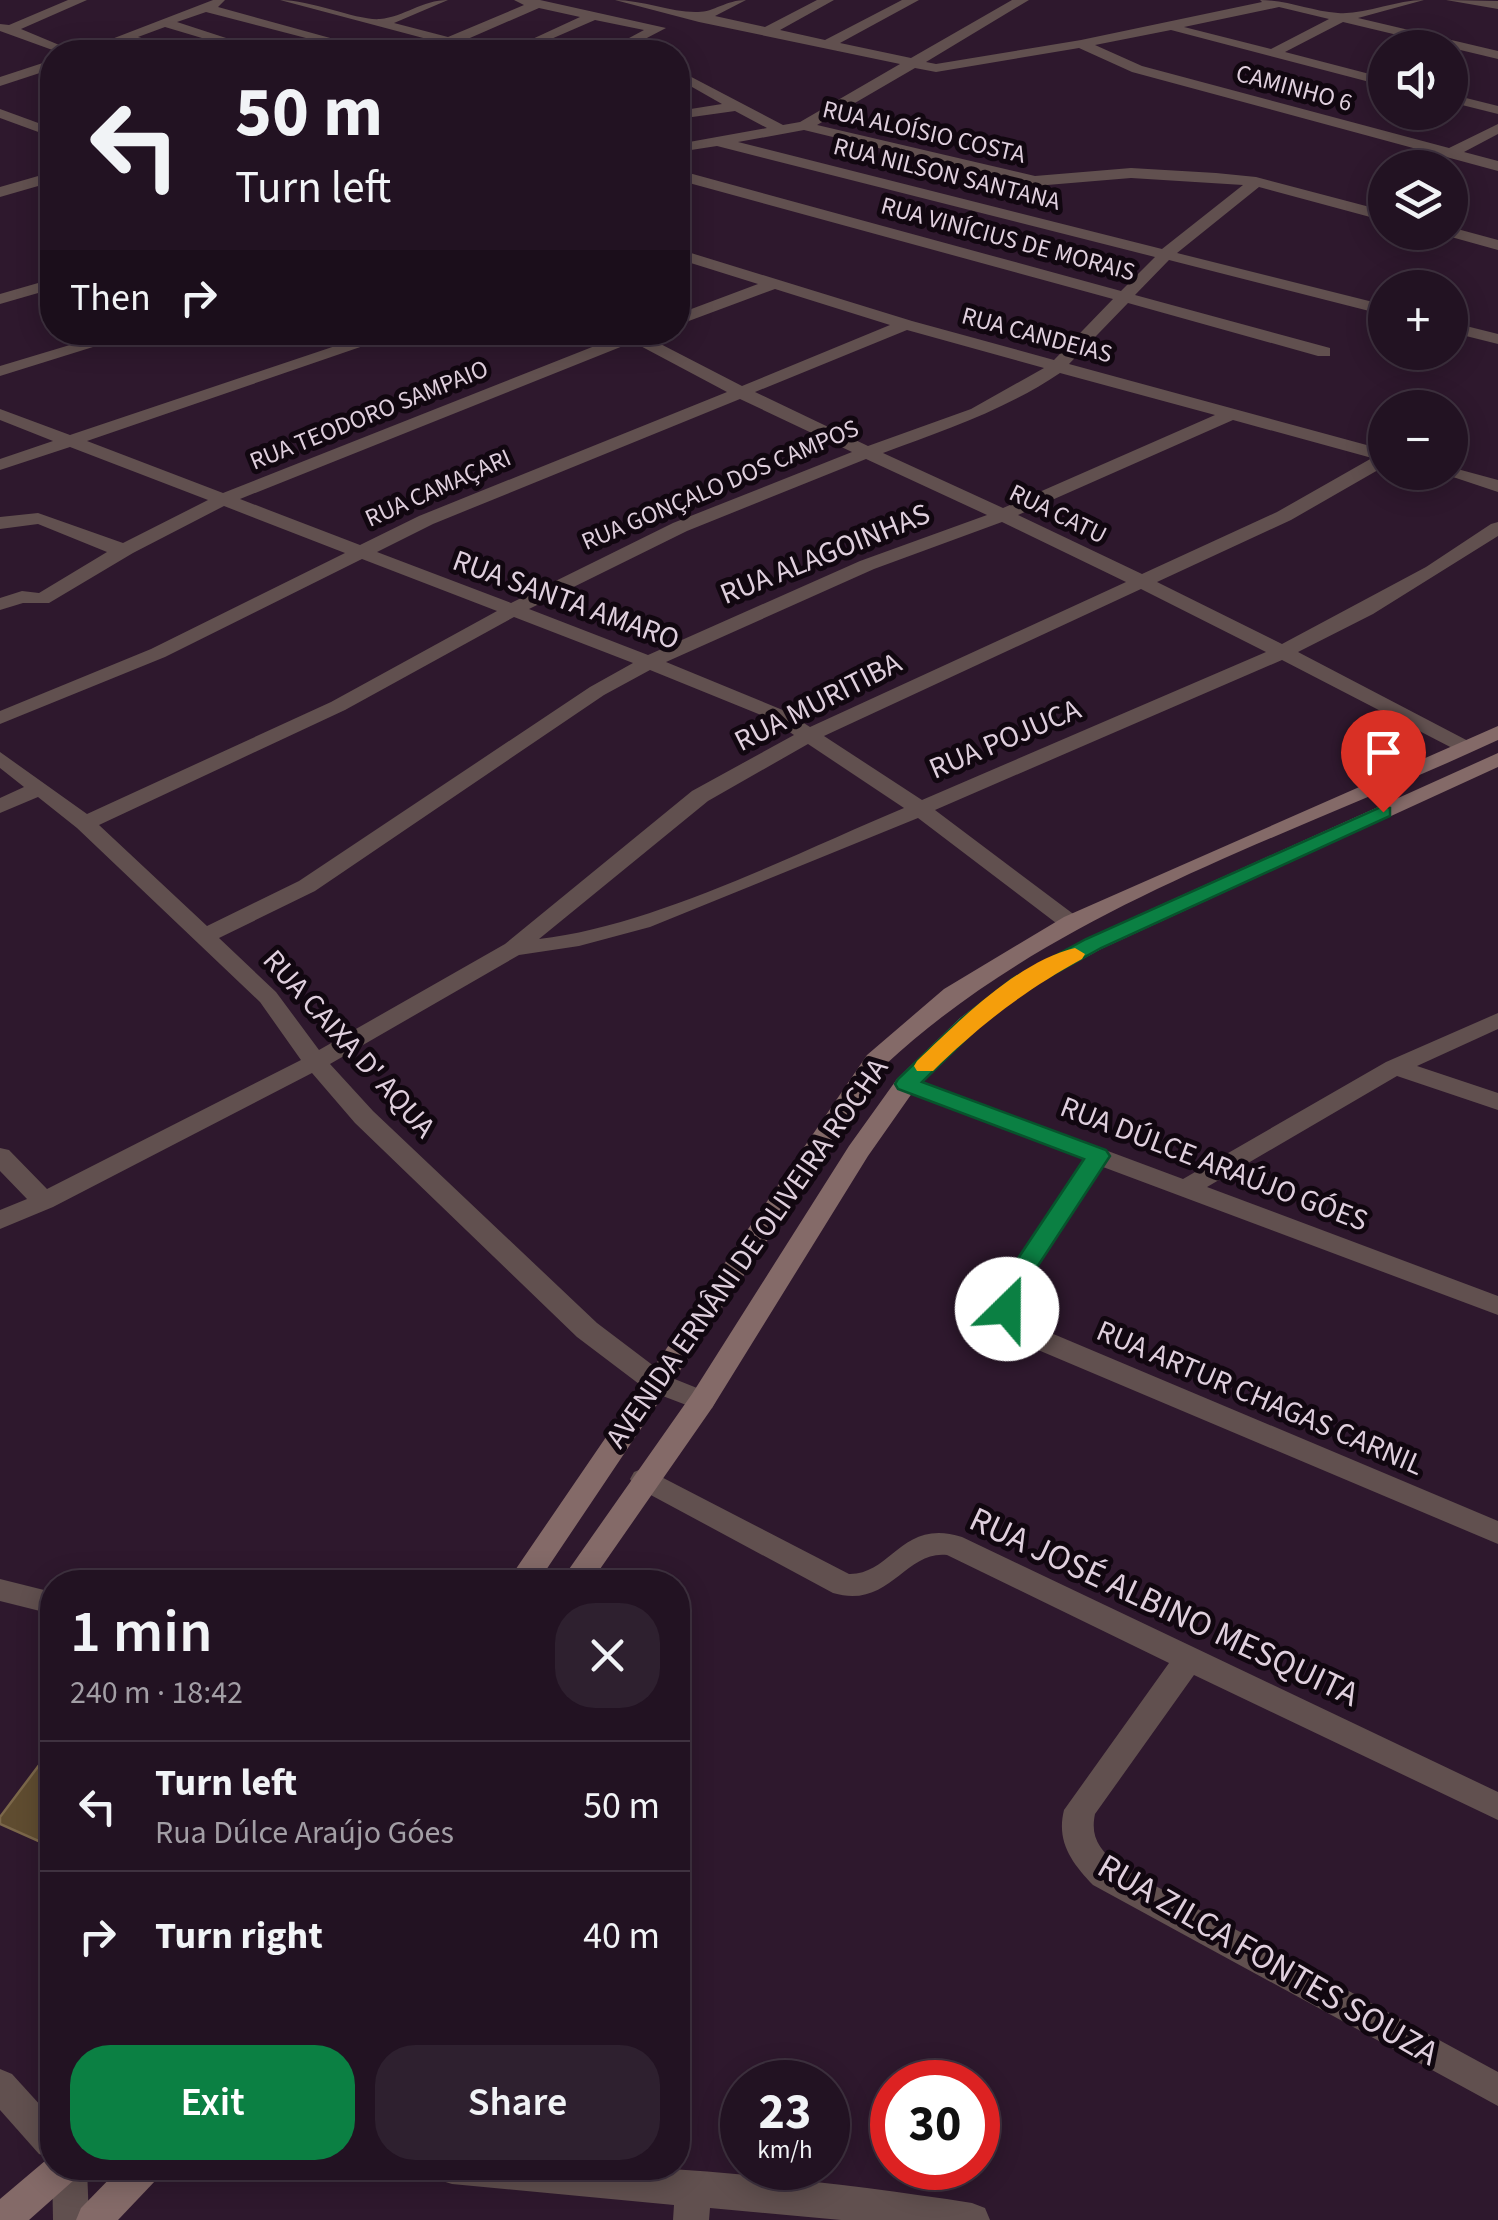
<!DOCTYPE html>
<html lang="en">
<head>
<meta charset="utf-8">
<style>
	body { margin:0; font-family:"Source Sans 3",sans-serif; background:#2e202f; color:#f1f3f6; height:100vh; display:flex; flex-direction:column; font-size:38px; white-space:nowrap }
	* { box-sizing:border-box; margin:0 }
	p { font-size:32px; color:#a29ea5 }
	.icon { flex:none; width:55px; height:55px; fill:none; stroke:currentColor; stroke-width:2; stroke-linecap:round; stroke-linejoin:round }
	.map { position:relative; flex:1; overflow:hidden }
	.drawer { position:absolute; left:40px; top:1570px; width:650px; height:610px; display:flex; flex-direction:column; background:#221222; border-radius:40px; box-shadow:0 5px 25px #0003,0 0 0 2px #3f3240 }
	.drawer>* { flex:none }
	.top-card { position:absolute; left:40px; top:40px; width:650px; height:305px; border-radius:40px; box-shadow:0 5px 25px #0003,0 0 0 2px #3f3240; background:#221222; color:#f1f3f6; overflow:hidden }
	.tools { position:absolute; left:1368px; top:30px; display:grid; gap:20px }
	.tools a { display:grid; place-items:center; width:100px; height:100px; border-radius:50%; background:#221222; box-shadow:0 5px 25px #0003,0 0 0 2px #3f3240; font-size:50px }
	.speed { position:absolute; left:720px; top:2060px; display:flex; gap:20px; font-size:50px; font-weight:700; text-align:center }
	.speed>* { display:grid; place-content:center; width:130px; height:130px; border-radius:50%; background:#221222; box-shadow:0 5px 25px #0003,0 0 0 2px #3f3240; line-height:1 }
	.speed small { font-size:25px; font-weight:400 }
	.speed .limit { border:15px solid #d22; background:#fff; color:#111 }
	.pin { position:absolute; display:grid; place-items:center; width:85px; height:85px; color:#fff; margin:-102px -42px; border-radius:50% 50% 50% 0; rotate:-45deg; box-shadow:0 0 10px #0007 }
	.pin .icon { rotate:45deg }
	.me { position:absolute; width:110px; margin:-55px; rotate:23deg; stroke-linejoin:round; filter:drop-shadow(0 0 8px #0008) }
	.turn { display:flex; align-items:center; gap:35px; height:210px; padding:0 30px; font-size:45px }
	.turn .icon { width:130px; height:130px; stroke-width:2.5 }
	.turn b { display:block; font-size:70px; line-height:85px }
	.then { display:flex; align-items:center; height:95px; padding:0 30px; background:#0003; gap:20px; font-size:38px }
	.round { display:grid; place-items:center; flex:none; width:105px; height:105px; border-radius:40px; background:#2e202f }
	.summary { display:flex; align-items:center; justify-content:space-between; height:170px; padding:0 30px }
	h1 { font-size:60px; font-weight:600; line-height:75px }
	.cta { display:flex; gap:20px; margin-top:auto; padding:20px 30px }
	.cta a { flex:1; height:115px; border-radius:40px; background:#0b8043; color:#fff; font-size:40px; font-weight:600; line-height:115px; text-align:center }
	.cta a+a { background:#2e202f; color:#f1f3f6 }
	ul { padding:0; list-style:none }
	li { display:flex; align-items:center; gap:30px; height:130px; padding:0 30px; border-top:2px solid #3f3240 }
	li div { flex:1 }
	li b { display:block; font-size:38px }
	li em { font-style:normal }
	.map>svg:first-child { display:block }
	.building { fill:#5f4c30; stroke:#7b674a; stroke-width:2.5 }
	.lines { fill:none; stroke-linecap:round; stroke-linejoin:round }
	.street { fill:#61504f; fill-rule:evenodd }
	.secondary { fill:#846a68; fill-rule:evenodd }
	.route { fill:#0b8043; stroke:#07532c; stroke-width:2.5 }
	.slow { fill:#f59e0b }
	.labels { text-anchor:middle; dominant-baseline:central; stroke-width:10; stroke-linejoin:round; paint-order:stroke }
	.far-street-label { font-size:25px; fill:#dfcfdd; stroke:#110710 }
	.street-label { font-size:30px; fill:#dfcfdd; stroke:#110710 }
	.near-street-label { font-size:35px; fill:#dfcfdd; stroke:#110710 }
</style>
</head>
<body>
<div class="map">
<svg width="1498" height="2220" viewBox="0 0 1498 2220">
	<rect width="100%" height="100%" fill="#2e182d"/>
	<!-- building -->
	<path class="building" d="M52 1748V1847L0 1824V1817Z"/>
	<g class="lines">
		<!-- street -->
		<g class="street">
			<path d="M68 0H87L21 29 76 52H58L0 31V24L9 25Z"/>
			<path d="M213 0H225L218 7 381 52H360L206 12 177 22 269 52H249L165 27 138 37 190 52C168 52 146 41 125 42 109 43 96 53 78 52Z"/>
			<path d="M280 0C312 0 358 21 380 19 404 17 422 0 448 0L394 23 448 37 524 5 514 0H540L666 28 620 52H603L644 30 595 20 521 52H504L580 17 539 8 463 41 497 52H476Z"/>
			<path d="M615 0C643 0 673 13 698 12 714 12 726 0 746 0L715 16 765 27 817 0H834L780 30 825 40 902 0H919L840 43 911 58 1012 0H1029L926 62 936 64 1081 40 1262 2 1260 0C1288 0 1311 11 1338 13 1365 15 1395 0 1424 0L1358 18 1498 51V59L1343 22 1285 52 1385 78V86L1171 30 1095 45 1142 66 1449 148 1498 124V134L1464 152 1498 161V171L1132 72 1079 48 936 72 915 68 817 125 1035 176 1131 168 1216 173 1256 177 1385 211V221L1259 187 1177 253 1385 305V315L1169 260 1135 295 1330 348V356H1318L1128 303 1069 364 1385 450V466L1291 520 1157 582 1282 644 1426 567 1491 524 1498 522V536L1373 614 1298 652 1472 743 1476 747 1472 751H1458L1282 660 935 810 1076 916 1080 921 1076 926H1060L918 818 650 927 579 946 519 955 330 1064 373 1111 597 1323 667 1376 712 1394 716 1401 712 1408 702 1411 647 1390 577 1337 355 1123 312 1073 53 1207 0 1229V1210L27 1199 0 1171V1148L9 1150 47 1189 301 1060 260 1002 77 828 38 797 0 813V798L24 787 0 768V752L87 814 331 702 497 611 362 559 165 657 0 724V711L151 649 345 553 224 506 133 553 49 603H23L0 610V598L22 591 39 593 107 552 38 524 0 529V517L38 513 123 543 208 500 70 447 0 470V459L53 441 0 420V409L70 435 377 332H404L87 441 223 493 620 336 618 332H652L647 337 742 386 890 325 775 289 678 325V314L758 284 678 259V249L912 321 1054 360 1113 299 678 180V170L1121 291 1155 257 717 146 678 152V144L767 128 735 111 678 119V111L722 104 678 79V70L783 125 800 122 900 64 699 22ZM1279 7 1329 19 1271 49 1184 27ZM804 130 1035 186 1131 178 1243 185 1162 249 738 142ZM907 330 1044 368 971 409 868 446 755 392ZM633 342 727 392 419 516 360 545 240 499ZM1060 373 1215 415 1003 508 883 453C945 430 1005 410 1060 373ZM740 399 852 452 673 523 511 603 377 552 433 524ZM1233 420 1372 458 1277 512 1142 574 1018 515ZM866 459 987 515 860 561 648 655 529 609 687 531ZM1002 522 1126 582 810 727 785 711 666 662 874 569ZM1141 589 1266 652 922 800 824 736ZM514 617 633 663 590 687 299 881 207 926 99 825 345 710ZM650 670 771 719 794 735 692 791 505 944 319 1050 276 992 219 938 315 891 604 695ZM808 744 904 808C796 853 654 926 539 939L708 801Z"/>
			<path d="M1446 0 1498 1V9Z"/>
			<path d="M52 60V69L0 86V77Z"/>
			<path d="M1450 94 1498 106V114L1450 102Z"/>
			<path d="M0 109 52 128V137L0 118Z"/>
			<path d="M52 172V182L0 197V187Z"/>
			<path d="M1450 227 1498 240V250L1444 235 1442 232H1450Z"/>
			<path d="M52 279V289L0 304V294Z"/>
			<path d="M1450 322 1498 334V344L1450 332Z"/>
			<path d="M113 332H141L0 376V366Z"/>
			<path d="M1450 467 1498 480V492L1438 472H1450Z"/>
			<path d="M1498 1013V1029L1417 1066 1498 1093V1110L1397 1076 1207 1187 1498 1296V1315L1103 1167 1021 1293 1026 1314 1051 1333 1498 1521V1544L1031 1347C1011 1333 995 1319 995 1293L1083 1159 897 1089 894 1084 906 1076 915 1079 1183 1179 1386 1062Z"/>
			<path d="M644 1468 849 1574C892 1575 901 1518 962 1537L1498 1792V1820L1194 1675 1095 1814C1090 1838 1100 1849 1117 1865L1498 2072V2106L1093 1885C1072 1863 1056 1842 1064 1810L1169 1663 947 1555C905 1550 889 1610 833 1593L634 1486 630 1479 634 1472Z"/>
			<path d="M0 1579 52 1592V1614L0 1601Z"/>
			<path d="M0 2069 12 2074 52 2118V2159L39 2154 0 2110Z"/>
			<path d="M52 2165 87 2168 89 2220H53Z"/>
			<path d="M434 2168C604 2156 802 2177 972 2203L985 2208 990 2220H841L710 2208 709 2220H673L674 2205 452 2184 439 2180Z"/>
		</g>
		<!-- secondary -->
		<g class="secondary">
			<path d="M1498 726V740C1290 837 1055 907 885 1065L538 1582H507L867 1055 944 989 1064 917Z"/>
			<path d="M1498 753V767L1101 949 1028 989 978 1028 915 1089 868 1156 712 1408 591 1582H560L692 1394 849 1146 897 1079 960 1018 1012 979 1085 939Z"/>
			<path d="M52 2155V2168H79L74 2180 29 2220H0V2199Z"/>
			<path d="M120 2168H161L156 2180 118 2220H76L81 2208Z"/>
		</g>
	</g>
	<!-- route -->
	<path class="route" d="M1383 806 1390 808V816L1101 948 1027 989 977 1028 922 1082 1106 1150 1110 1156 1020 1293 1016 1315H999L995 1293 1084 1159 898 1089 895 1084 898 1079 961 1019 1012 979 1086 939Z"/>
	<!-- slow -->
	<path class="slow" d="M1075 948 1085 954 1082 959C1024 991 981 1024 933 1071H917L914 1066 917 1061C959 1021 1017 962 1075 948Z"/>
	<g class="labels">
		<!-- far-street labels -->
		<g class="far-street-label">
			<text transform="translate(1294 88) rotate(15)">CAMINHO 6</text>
			<text transform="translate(924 132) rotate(13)">RUA ALOÍSIO COSTA</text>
			<text transform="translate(947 174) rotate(14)">RUA NILSON SANTANA</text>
			<text transform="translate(1008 239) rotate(15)">RUA VINÍCIUS DE MORAIS</text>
			<text transform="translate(1037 335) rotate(15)">RUA CANDEIAS</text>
			<text transform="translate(369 415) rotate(-22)">RUA TEODORO SAMPAIO</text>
			<text transform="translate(720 485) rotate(-23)">RUA GONÇALO DOS CAMPOS</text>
			<text transform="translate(438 488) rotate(-24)">RUA CAMAÇARI</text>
			<text transform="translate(1058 514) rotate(26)">RUA CATU</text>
		</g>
		<!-- street labels -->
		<g class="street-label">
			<text transform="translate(825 554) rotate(-22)">RUA ALAGOINHAS</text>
			<text transform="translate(566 600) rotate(20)">RUA SANTA AMARO</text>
			<text transform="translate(818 702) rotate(-27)">RUA MURITIBA</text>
			<text transform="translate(1005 739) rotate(-23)">RUA POJUCA</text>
			<text transform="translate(349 1044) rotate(48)">RUA CAIXA D' AQUA</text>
			<text transform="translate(1214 1164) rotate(21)">RUA DÚLCE ARAÚJO GÓES</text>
			<text transform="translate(747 1253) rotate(-55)">AVENIDA ERNÂNI DE OLIVEIRA ROCHA</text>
			<text transform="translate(1260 1398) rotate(23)">RUA ARTUR CHAGAS CARNIL</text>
		</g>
		<!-- near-street labels -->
		<g class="near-street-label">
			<text transform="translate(1164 1607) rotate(25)">RUA JOSÉ ALBINO MESQUITA</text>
			<text transform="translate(1268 1960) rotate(30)">RUA ZILCA FONTES SOUZA</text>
		</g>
	</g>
</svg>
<div class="tools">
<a><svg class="icon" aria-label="sound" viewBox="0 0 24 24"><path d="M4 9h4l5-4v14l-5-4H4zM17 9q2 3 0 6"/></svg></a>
<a><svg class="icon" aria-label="layers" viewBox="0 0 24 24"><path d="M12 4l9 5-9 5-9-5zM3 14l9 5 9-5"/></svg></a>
<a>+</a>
<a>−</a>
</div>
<div class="speed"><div>23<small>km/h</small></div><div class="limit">30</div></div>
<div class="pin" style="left:1383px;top:812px;background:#d93025"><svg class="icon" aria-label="arrive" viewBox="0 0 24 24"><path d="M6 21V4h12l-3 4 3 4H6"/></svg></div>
<svg class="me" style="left:1007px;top:1309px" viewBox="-20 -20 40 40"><circle r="19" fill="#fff"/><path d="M0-13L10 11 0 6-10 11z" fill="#0b8043"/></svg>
<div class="top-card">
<div class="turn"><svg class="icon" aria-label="left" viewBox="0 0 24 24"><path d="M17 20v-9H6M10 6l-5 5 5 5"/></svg><div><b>50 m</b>Turn left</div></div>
<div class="then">Then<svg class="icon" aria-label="right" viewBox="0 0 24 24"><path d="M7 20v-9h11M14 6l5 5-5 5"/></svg></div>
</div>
<section class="drawer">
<div class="summary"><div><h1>1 min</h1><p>240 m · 18:42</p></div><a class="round"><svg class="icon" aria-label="close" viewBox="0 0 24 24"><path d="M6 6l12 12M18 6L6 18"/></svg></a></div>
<ul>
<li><svg class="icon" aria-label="left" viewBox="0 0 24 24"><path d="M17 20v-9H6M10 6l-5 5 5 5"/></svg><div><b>Turn left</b><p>Rua Dúlce Araújo Góes</p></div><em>50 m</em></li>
<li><svg class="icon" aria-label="right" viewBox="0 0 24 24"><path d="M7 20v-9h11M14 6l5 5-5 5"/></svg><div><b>Turn right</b></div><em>40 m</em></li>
</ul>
<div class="cta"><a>Exit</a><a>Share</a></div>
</section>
</div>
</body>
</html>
